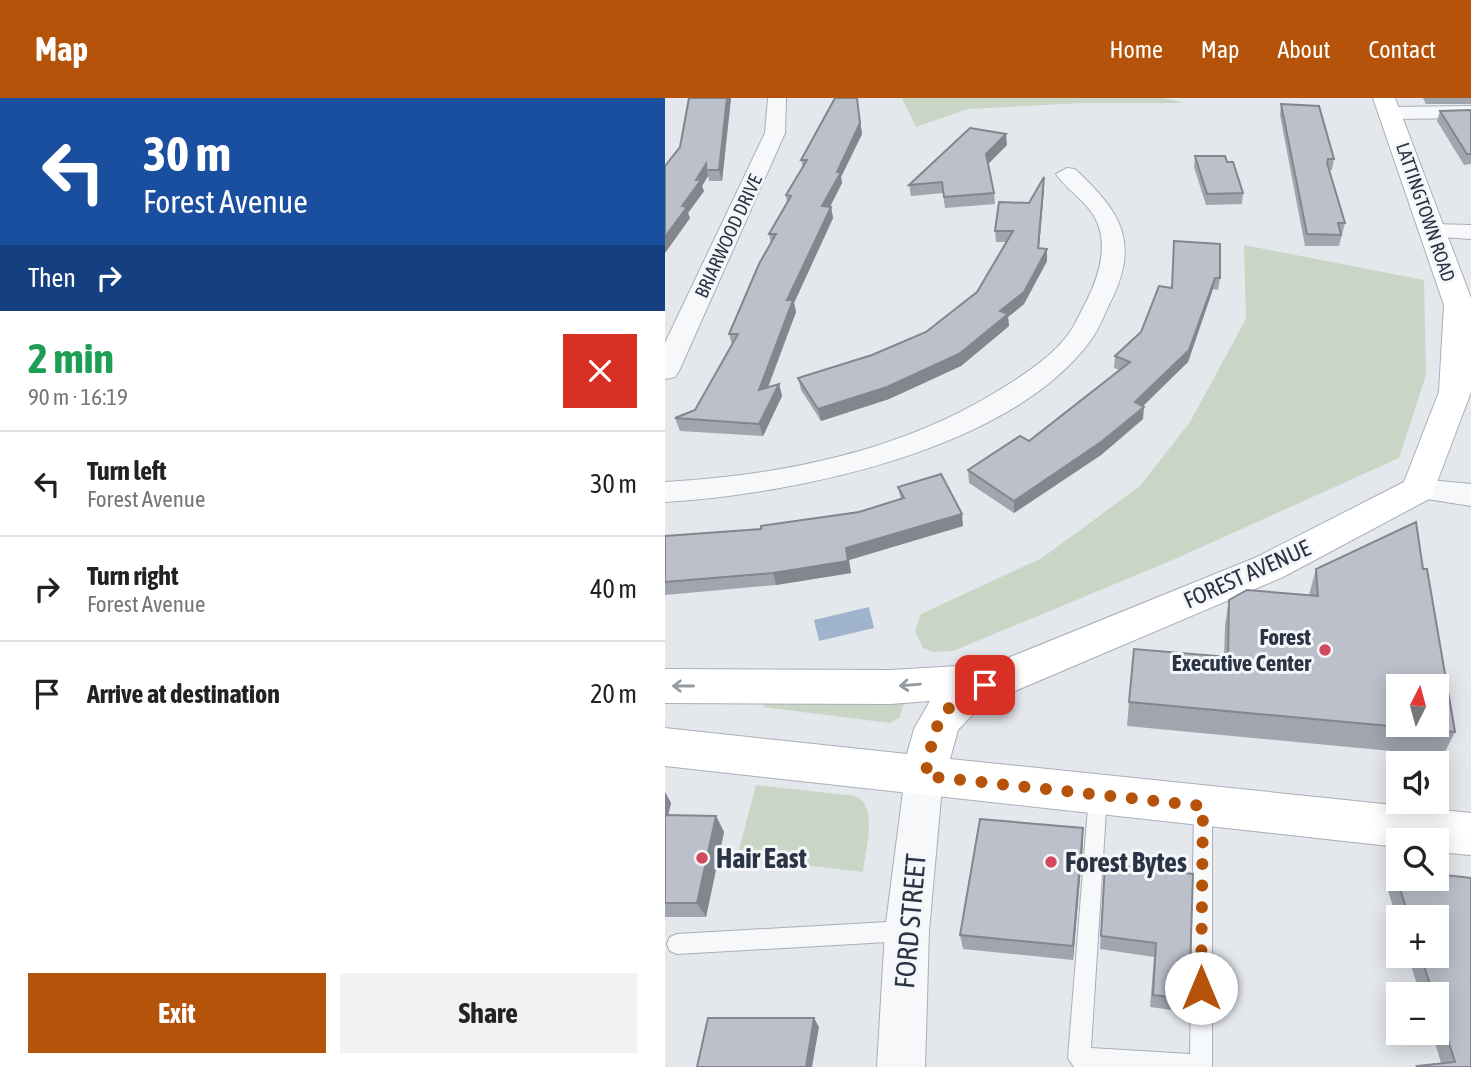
<!DOCTYPE html>
<html lang="en">
<head>
<meta charset="utf-8">
<style>
	body { margin:0; font-family:"Asap Condensed",sans-serif; background:#f2f2f2; color:#222; height:100vh; display:flex; flex-direction:column; font-size:26px; white-space:nowrap }
	* { box-sizing:border-box; margin:0 }
	p { font-size:23px; color:#767676 }
	.icon { flex:none; width:38px; height:38px; fill:none; stroke:currentColor; stroke-width:2; stroke-linecap:round; stroke-linejoin:round }
	.map { position:relative; flex:1; overflow:hidden }
	.sheet { display:flex; flex-direction:column; background:#fff; width:665px }
	.sheet>* { flex:none }
	.banner { background:#1a4fa0; color:#fff; overflow:hidden }
	.needle { width:46px; rotate:6deg }
	.controls { position:absolute; left:721px; top:576px; display:grid; gap:14px }
	.controls a { display:grid; place-items:center; width:63px; height:63px; border-radius:0px; background:#fff; box-shadow:0 4px 18px #0003; font-size:35px }
	.pin { position:absolute; display:grid; place-items:center; width:60px; height:60px; color:#fff; margin:-30px; border-radius:14px; box-shadow:0 4px 10px #0006 }
	.me { position:absolute; width:77px; margin:-38px; rotate:0deg; stroke-linejoin:round; filter:drop-shadow(0 0 5px #0008) }
	.turn { display:flex; align-items:center; gap:24px; height:147px; padding:0 28px; font-size:32px }
	.turn .icon { width:91px; height:91px; stroke-width:2.5 }
	.turn b { display:block; font-size:49px; line-height:60px }
	.then { display:flex; align-items:center; height:66px; padding:0 28px; background:#0003; gap:14px; font-size:26px }
	.round { display:grid; place-items:center; flex:none; width:74px; height:74px; border-radius:0px; background:#f2f2f2 }
	.overview { display:flex; align-items:center; justify-content:space-between; height:119px; padding:0 28px }
	h1 { font-size:42px; font-weight:700; line-height:52px; color:#1e9e55 }
	.action { display:flex; gap:14px; margin-top:auto; padding:14px 28px }
	.action a { flex:1; height:80px; border-radius:0px; background:#b45309; color:#fff; font-size:28px; font-weight:700; line-height:80px; text-align:center }
	.action a+a { background:#f2f2f2; color:#222 }
	ul { padding:0; list-style:none }
	li { display:flex; align-items:center; gap:21px; height:105px; padding:0 28px; border-top:2px solid #e0e0e0 }
	li div { flex:1 }
	li b { display:block; font-size:26px }
	li em { font-style:normal }
	header { display:flex; align-items:center; gap:42px; box-sizing:border-box; height:98px; padding:0 35px; background:#b45309; color:#fff }
	header strong { font-size:33px }
	nav { display:flex; gap:38px; margin-inline-start:auto; font-size:24px }
	main { display:flex; flex:1; min-height:0 }
	.map>svg:first-child { display:block }
	.green { fill:#c9d6c5 }
	.water { fill:#9fb4cc }
	.lines { fill:none; stroke-linecap:round; stroke-linejoin:round }
	.lane-casing { stroke:#a9aeb7; stroke-width:2 }
	.street-casing { stroke:#a9aeb7; stroke-width:2 }
	.secondary-casing { stroke:#a9aeb7; stroke-width:2 }
	.lane { fill:#f7f8fa; fill-rule:evenodd }
	.street { fill:#f7f8fa; fill-rule:evenodd }
	.secondary { fill:#fff; fill-rule:evenodd }
	.wall { fill:#a1a5ae }
	.shaded-wall { fill:#83868d }
	.building { fill:#bbc0ca; stroke:#83868d; stroke-width:2; fill-rule:evenodd }
	.oneway { stroke:#959aa2 }
	.route { stroke:#b45309; stroke-width:12; stroke-dasharray:0 21.6 }
	.poi-dot { fill:#d1495b; stroke:#f4f6f9; stroke-width:2.5 }
	.labels { text-anchor:middle; dominant-baseline:central; stroke-width:6; stroke-linejoin:round; paint-order:stroke }
	.far-street-label { font-size:19px; fill:#2b3445; stroke:#f4f6f9 }
	.street-label { font-size:23px; fill:#2b3445; stroke:#f4f6f9 }
	.poi-label { font-size:23px; font-weight:bold; fill:#2b3445; stroke:#f4f6f9; text-anchor:end }
	.near-poi-label { font-size:28px; font-weight:bold; fill:#2b3445; stroke:#f4f6f9; text-anchor:start }
	.near-street-label { font-size:28px; fill:#2b3445; stroke:#f4f6f9 }
</style>
</head>
<body>
<header>
<strong>Map</strong>
<nav><a>Home</a><a>Map</a><a>About</a><a>Contact</a></nav>
</header>
<main>
<section class="sheet">
<div class="banner">
<div class="turn"><svg class="icon" aria-label="left" viewBox="0 0 24 24"><path d="M17 20v-9H6M10 6l-5 5 5 5"/></svg><div><b>30 m</b>Forest Avenue</div></div>
<div class="then">Then<svg class="icon" aria-label="right" viewBox="0 0 24 24"><path d="M7 20v-9h11M14 6l5 5-5 5"/></svg></div>
</div>
<div class="overview"><div><h1>2 min</h1><p>90 m · 16:19</p></div><a class="round" style="background:#d93025;color:#fff"><svg class="icon" aria-label="close" viewBox="0 0 24 24"><path d="M6 6l12 12M18 6L6 18"/></svg></a></div>
<ul>
<li><svg class="icon" aria-label="left" viewBox="0 0 24 24"><path d="M17 20v-9H6M10 6l-5 5 5 5"/></svg><div><b>Turn left</b><p>Forest Avenue</p></div><em>30 m</em></li>
<li><svg class="icon" aria-label="right" viewBox="0 0 24 24"><path d="M7 20v-9h11M14 6l5 5-5 5"/></svg><div><b>Turn right</b><p>Forest Avenue</p></div><em>40 m</em></li>
<li><svg class="icon" aria-label="arrive" viewBox="0 0 24 24"><path d="M6 21V4h12l-3 4 3 4H6"/></svg><div><b>Arrive at destination</b></div><em>20 m</em></li>
</ul>
<div class="action"><a>Exit</a><a>Share</a></div>
</section>
<div class="map">
<svg width="806" height="969" viewBox="0 0 806 969">
	<rect width="100%" height="100%" fill="#e4e7ec"/>
	<!-- green -->
	<g class="green">
		<path d="M237 0H498L520 5H418L303 11 251 29Z"/>
		<path d="M579 147 759 182 761 277 734 360 510 461 288 553 268 554 258 550 250 533 256 516 377 460 475 388 525 324 581 221Z"/>
		<path d="M240 603 234 620 225 625 97 609 101 605Z"/>
		<path d="M91 687 190 698C214 707 200 753 198 774L72 759Z"/>
	</g>
	<!-- water -->
	<path class="water" d="M204 509 209 530 154 543 149 522Z"/>
	<g class="lines">
		<!-- lane casing -->
		<g class="lane-casing">
			<g id="lane">
				<path d="M433 689 440 691 442 697 426 950 525 956 529 708 531 702 538 700 545 702 547 708V969H409L403 960 424 697 426 691Z"/>
				<path d="M240 823 247 826 250 833 247 840 240 843 12 856 5 853 2 846 5 839 12 836Z"/>
			</g>
		</g>
		<!-- street casing -->
		<g class="street-casing">
			<g id="street">
				<path d="M103 0H121L120 35 14 273 10 279 0 281V245L100 35Z"/>
				<path d="M806 8V20L727 21 717 15 727 9Z"/>
				<path d="M402 70 410 71C458 116 476 146 443 209 438 220 433 232 426 242 345 353 129 396 0 404V384C117 377 235 354 336 291 360 276 388 258 405 234 411 225 415 215 420 206 432 183 442 155 434 129 427 106 404 95 391 76Z"/>
				<path d="M768 126 806 127V141L760 138 757 133 760 128Z"/>
				<path d="M754 381 806 386V408L743 398 739 391 743 384Z"/>
				<path d="M259 661 273 666 278 678 264 833 260 969H212L220 833 240 678 245 666Z"/>
			</g>
		</g>
		<!-- secondary casing -->
		<g class="secondary-casing">
			<path id="secondary" d="M708 0H730L806 200V294L766 400 618 479 317 607 293 632 285 661 806 715V757L772 754V742H733V749L0 668V630L242 656 249 631 265 603 225 606 0 605V571L225 572 328 566 592 459 739 384 774 294 779 207Z"/>
		</g>
		<!-- lane -->
		<use href="#lane" class="lane"/>
		<!-- street -->
		<use href="#street" class="street"/>
		<!-- secondary -->
		<use href="#secondary" class="secondary"/>
	</g>
	<!-- wall -->
	<g class="wall">
		<path d="M66 0 57 83H44L43 78 37 88 39 93 23 115 25 120 0 155 15 49Z"/>
		<path d="M192 0 197 36 176 79 177 85 165 109H166L168 120 129 205 131 214 103 290 114 286 117 298 98 338 15 333 10 320 30 312 67 247 64 236 106 145 104 136 122 105 121 97 138 69 136 62Z"/>
		<path d="M758 0H806V6H761Z"/>
		<path d="M616 6 669 61 667 72H664L680 125 674 148H640L615 17Z"/>
		<path d="M806 12V66L799 67 772 23 775 13Z"/>
		<path d="M342 47 323 66 329 95 330 106 280 110 278 95 246 98 244 87Z"/>
		<path d="M530 58 562 64 578 95 577 106 541 107 529 69Z"/>
		<path d="M379 91 374 150 382 163 359 206 343 219 344 228 296 268 224 301 156 323 136 292 133 280 207 257 261 234 312 194 341 144H331L330 133 364 105Z"/>
		<path d="M509 143 555 180 553 192 548 191 523 264 477 308 478 321 436 357 349 415 304 385 303 372 364 343 455 272 449 270 450 258 476 234 507 190Z"/>
		<path d="M233 389 298 428 184 462 186 475 111 487 0 497V438L96 431 194 414 236 401Z"/>
		<path d="M651 471H758L790 634 778 658 462 628 464 604 559 559 560 527 564 502 644 497Z"/>
		<path d="M0 694 6 705 3 717 51 718 59 734 41 819H0Z"/>
		<path d="M418 745 408 862 298 851 295 837Z"/>
		<path d="M440 766 528 776 524 901 521 914 485 909 489 859 435 851Z"/>
		<path d="M729 772H733V780H772V776L806 780V969H751L752 968 776 965 767 934H772V896H755L743 858H772V819H733V825L721 786Z"/>
	</g>
	<!-- shaded-wall -->
	<g class="shaded-wall">
		<path d="M62 0H66L57 83 54 72Z"/>
		<path d="M192 0 197 36 176 79 177 85 159 120 157 108Z"/>
		<path d="M341 36 342 47 322 67 321 56Z"/>
		<path d="M41 66 43 78 37 88 39 93 23 115 25 120 0 155V139Z"/>
		<path d="M379 79V91L373 161V150Z"/>
		<path d="M166 109 168 120 129 205 131 214 97 304 94 292 122 202Z"/>
		<path d="M382 151V163L359 206 343 219 344 228 296 268 224 301 156 323 153 311 335 213Z"/>
		<path d="M550 180 548 191 523 264 469 317 470 304Z"/>
		<path d="M114 286 117 298 98 338 94 326Z"/>
		<path d="M479 309 478 321 436 357 349 415V403Z"/>
		<path d="M297 416 298 428 184 462 186 475 111 487 108 475 181 450Z"/>
		<path d="M0 694 6 705 0 730Z"/>
		<path d="M51 718 59 734 41 819 32 805Z"/>
		<path d="M418 730V745L408 862V848Z"/>
		<path d="M149 920 154 929 147 969H141Z"/>
	</g>
	<!-- building -->
	<g class="building">
		<path d="M24 0H62L54 72H41V66L31 82H36L17 108 22 109 0 139V68L15 49Z"/>
		<path d="M170 0H192L195 25 172 74H176L157 108 166 109 122 202H128L94 292 114 286 94 326 10 320 30 312 73 236H64L94 166 111 136H104L126 98 121 97 142 62H136Z"/>
		<path d="M616 6 654 8 669 61H663L662 65 680 125H673L676 137 642 136Z"/>
		<path d="M806 12V56H802L775 13Z"/>
		<path d="M305 30 341 36 321 56 329 95 279 99 277 84 244 87Z"/>
		<path d="M530 58H560L562 64H568L578 95 542 96Z"/>
		<path d="M379 79 373 150 382 151 359 194 335 213 343 216 294 256 222 289 153 311 133 280 207 257 261 234 312 194 348 133H330L334 104 364 105Z"/>
		<path d="M509 143 555 146V180H550L524 252 470 304 479 309 436 344 349 403 303 372 355 338 364 343 465 264 450 258 476 234 494 188 507 190Z"/>
		<path d="M276 376 297 416 181 450 183 463 108 475 0 484V438L96 431V428L194 414 239 400 233 389Z"/>
		<path d="M751 424 758 471H762L790 634 464 604 469 551 563 559 564 502 582 492 653 498 651 471ZM733 588H772V626H733Z"/>
		<path d="M0 717 51 718 32 805H0Z"/>
		<path d="M315 721 418 730 408 848 295 837Z"/>
		<path d="M440 766 528 776 524 901 488 897 491 845 436 838Z"/>
		<path d="M729 772H733V780H772V776L806 780V969H753L752 968 790 964 772 908V896H768L756 858H772V819H744Z"/>
		<path d="M43 920H149L141 969H32Z"/>
	</g>
	<!-- one-way arrows -->
	<defs><path id="oneway-shaft" d="M-6 0H5M1.5-3L5.5 0L1.5 3" fill="none" stroke-width="1.6" stroke-linecap="round" stroke-linejoin="round" transform="scale(1.75)"/></defs>
	<g class="oneway">
		<use href="#oneway-shaft" transform="translate(245 587) rotate(175)"/>
		<use href="#oneway-shaft" transform="translate(18 588) rotate(-180)"/>
	</g>
	<g class="lines">
		<!-- route -->
		<path class="route" d="M320 587C269 611 271 627 260 678L538 708 536 890"/>
	</g>
	<!-- markers -->
	<g class="poi-dot">
		<circle cx="660" cy="552" r="7"/>
		<circle cx="37" cy="760" r="7"/>
		<circle cx="386" cy="764" r="7"/>
	</g>
	<g class="labels">
		<!-- far-street labels -->
		<g class="far-street-label">
			<text transform="translate(761 114) rotate(71)">LATTINGTOWN ROAD</text>
			<text transform="translate(63 138) rotate(-65)">BRIARWOOD DRIVE</text>
		</g>
		<!-- street labels -->
		<g class="street-label">
			<text transform="translate(582 476) rotate(-24)">FOREST AVENUE</text>
		</g>
		<!-- poi labels -->
		<g class="poi-label">
			<text x="646" y="539">Forest<tspan x="646" dy="26">Executive Center</tspan></text>
		</g>
		<!-- near-poi labels -->
		<g class="near-poi-label">
			<text x="51" y="760">Hair East</text>
			<text x="400" y="764">Forest Bytes</text>
		</g>
		<!-- near-street labels -->
		<g class="near-street-label">
			<text transform="translate(245 823) rotate(-85)">FORD STREET</text>
		</g>
	</g>
</svg>
<div class="controls">
<a><svg class="needle" viewBox="-14 -14 28 28"><path d="M0-13l5 13h-10z" fill="#e53935"/><path d="M0 13l5-13h-10z" fill="#767676"/></svg></a>
<a><svg class="icon" aria-label="sound" viewBox="0 0 24 24"><path d="M4 9h4l5-4v14l-5-4H4zM17 9q2 3 0 6"/></svg></a>
<a><svg class="icon" aria-label="search" viewBox="0 0 24 24"><circle cx="10" cy="10" r="6"/><path d="M15 15l6 6"/></svg></a>
<a>+</a>
<a>−</a>
</div>
<div class="pin" style="left:320px;top:587px;background:#d93025"><svg class="icon" aria-label="arrive" viewBox="0 0 24 24"><path d="M6 21V4h12l-3 4 3 4H6"/></svg></div>
<svg class="me" style="left:536px;top:890px" viewBox="-20 -20 40 40"><circle r="19" fill="#fff"/><path d="M0-13L10 11 0 6-10 11z" fill="#b45309"/></svg>
</div>
</main>
</body>
</html>
